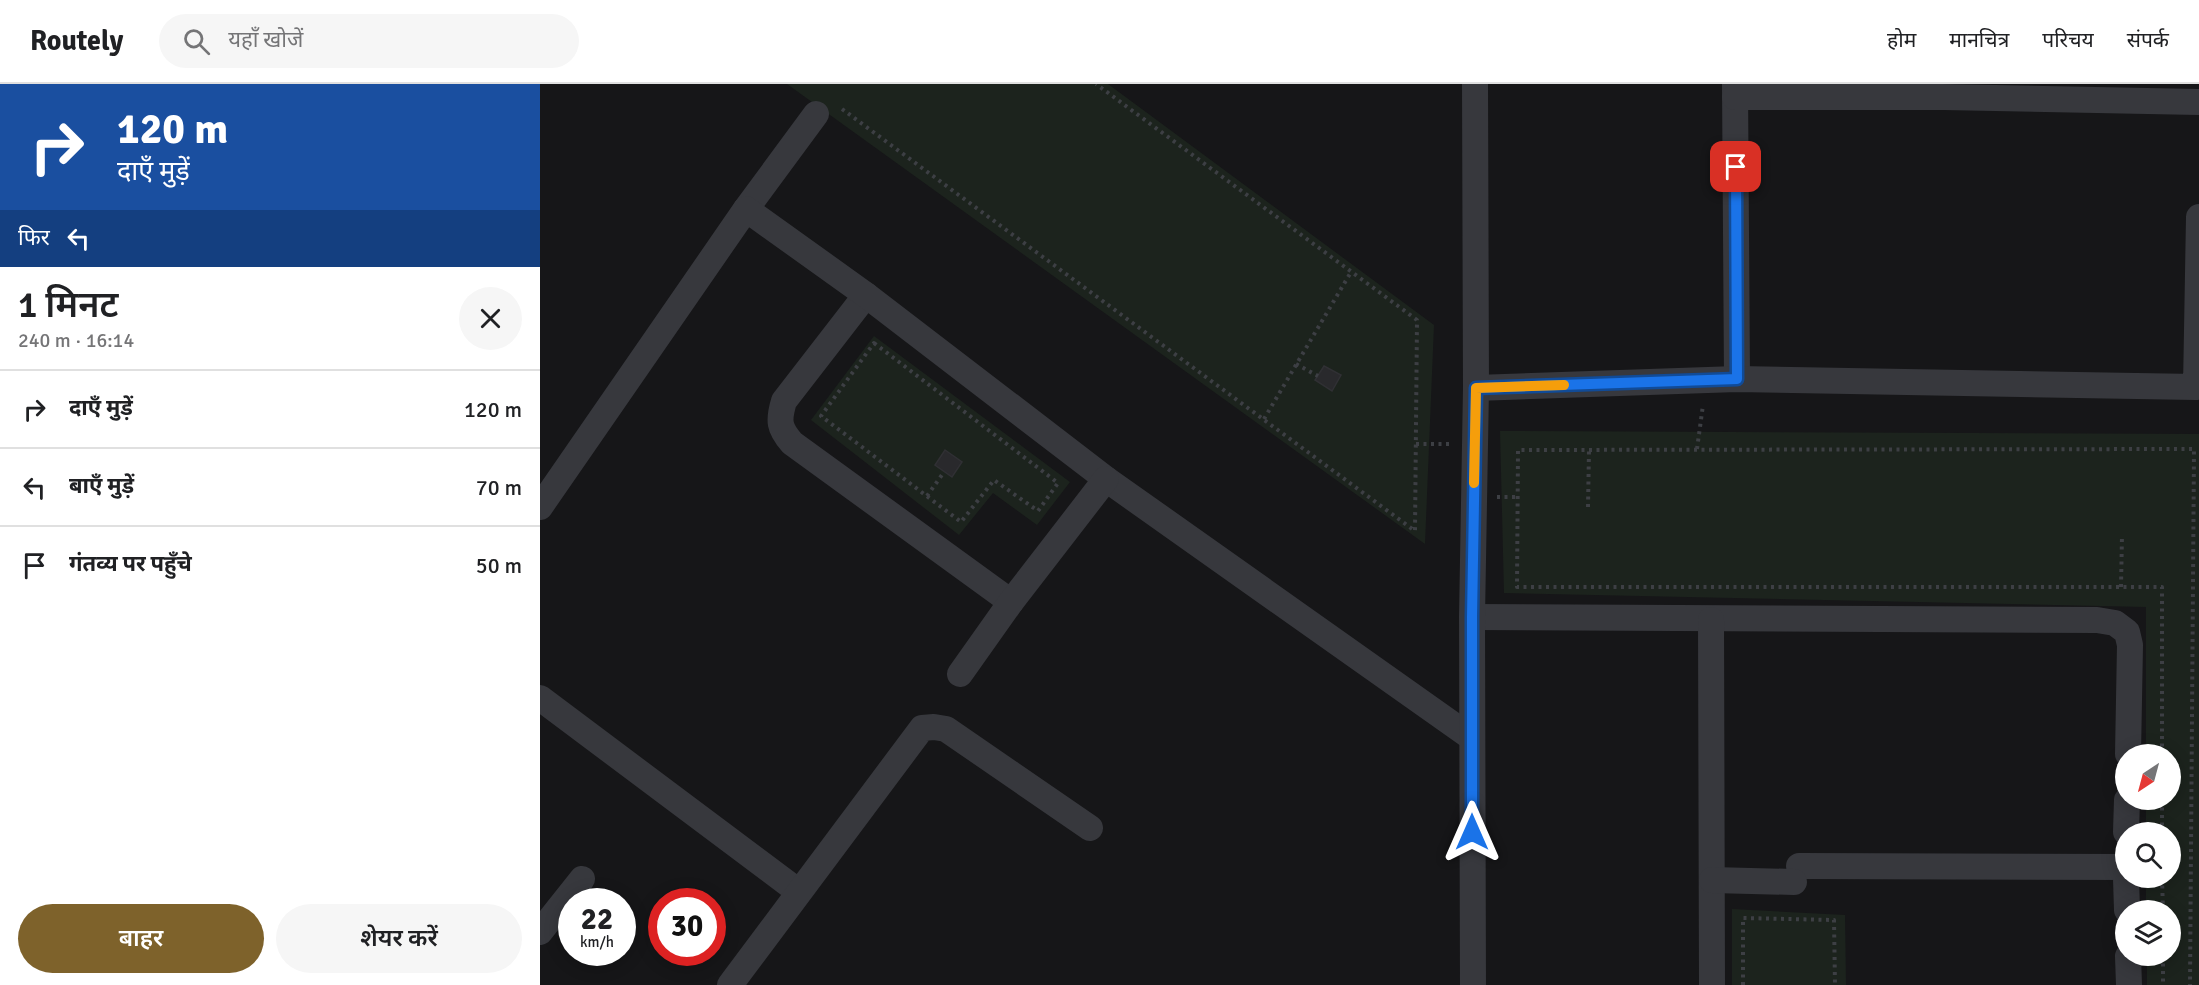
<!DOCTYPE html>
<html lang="hi">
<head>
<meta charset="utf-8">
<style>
	body { margin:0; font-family:Signika,"Noto Sans Devanagari",sans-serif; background:#f6f6f6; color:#202124; height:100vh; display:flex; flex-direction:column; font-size:22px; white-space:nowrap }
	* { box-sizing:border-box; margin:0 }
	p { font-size:20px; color:#757577 }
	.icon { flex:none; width:33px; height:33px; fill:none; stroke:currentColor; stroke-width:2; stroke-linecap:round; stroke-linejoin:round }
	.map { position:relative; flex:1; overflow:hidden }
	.details { display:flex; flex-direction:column; background:#fff; width:540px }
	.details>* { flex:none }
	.banner { background:#1a4fa0; color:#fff; overflow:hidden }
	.needle { width:39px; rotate:216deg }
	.tools { position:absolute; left:1575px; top:660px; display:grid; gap:12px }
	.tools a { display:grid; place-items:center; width:66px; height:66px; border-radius:50%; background:#fff; box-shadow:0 3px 15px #0003; font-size:30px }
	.speed { position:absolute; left:18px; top:804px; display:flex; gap:12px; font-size:30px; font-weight:700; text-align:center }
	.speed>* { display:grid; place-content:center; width:78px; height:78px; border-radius:50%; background:#fff; box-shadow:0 3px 15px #0003; line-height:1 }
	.speed small { font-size:15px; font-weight:400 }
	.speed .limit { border:9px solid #d22; background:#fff; color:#111 }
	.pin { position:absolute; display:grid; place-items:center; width:51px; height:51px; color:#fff; margin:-26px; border-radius:12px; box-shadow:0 3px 9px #0006 }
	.me { position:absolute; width:66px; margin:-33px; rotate:0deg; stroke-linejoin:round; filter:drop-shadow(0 0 4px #0008) }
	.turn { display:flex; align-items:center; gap:21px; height:126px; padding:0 18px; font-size:27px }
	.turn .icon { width:78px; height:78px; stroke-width:2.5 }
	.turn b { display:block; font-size:42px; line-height:51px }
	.then { display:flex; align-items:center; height:57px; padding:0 18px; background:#0003; gap:12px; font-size:22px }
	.round { display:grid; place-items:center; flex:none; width:63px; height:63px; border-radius:32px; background:#f6f6f6 }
	.head { display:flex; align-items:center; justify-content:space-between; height:102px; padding:0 18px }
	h1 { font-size:36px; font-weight:600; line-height:45px }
	.button { display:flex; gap:12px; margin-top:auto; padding:12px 18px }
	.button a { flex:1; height:69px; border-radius:36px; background:#7e622b; color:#fff; font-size:24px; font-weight:600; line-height:69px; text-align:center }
	.button a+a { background:#f6f6f6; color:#202124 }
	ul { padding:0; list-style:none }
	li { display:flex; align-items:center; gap:18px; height:78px; padding:0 18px; border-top:2px solid #e0e0e0 }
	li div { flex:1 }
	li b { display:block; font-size:22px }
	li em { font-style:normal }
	header { display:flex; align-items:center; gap:36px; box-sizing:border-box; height:84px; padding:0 30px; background:#fff; border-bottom:2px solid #e0e0e0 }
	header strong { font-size:28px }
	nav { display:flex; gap:33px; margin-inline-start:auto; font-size:21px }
	.search { width:420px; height:54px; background:#f6f6f6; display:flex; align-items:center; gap:15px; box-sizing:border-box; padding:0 21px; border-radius:33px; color:#757577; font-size:22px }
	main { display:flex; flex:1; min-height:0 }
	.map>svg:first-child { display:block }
	.green { fill:#1c231d }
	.building { fill:#29292c; stroke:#303034; stroke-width:1.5 }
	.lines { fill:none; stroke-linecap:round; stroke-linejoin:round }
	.path { stroke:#3d3f44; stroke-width:4; stroke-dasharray:3 4.5; stroke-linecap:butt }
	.street { stroke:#37383d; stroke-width:26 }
	.route-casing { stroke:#114b97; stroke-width:15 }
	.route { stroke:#1a73e8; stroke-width:10 }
	.slow { stroke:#f59e0b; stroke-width:10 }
</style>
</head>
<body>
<header>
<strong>Routely</strong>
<div class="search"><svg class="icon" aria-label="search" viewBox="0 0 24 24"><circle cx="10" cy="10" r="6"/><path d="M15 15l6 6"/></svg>यहाँ खोजें</div>
<nav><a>होम</a><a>मानचित्र</a><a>परिचय</a><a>संपर्क</a></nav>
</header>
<main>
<section class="details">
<div class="banner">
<div class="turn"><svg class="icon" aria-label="right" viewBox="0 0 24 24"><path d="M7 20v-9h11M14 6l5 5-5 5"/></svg><div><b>120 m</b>दाएँ मुड़ें</div></div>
<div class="then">फिर<svg class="icon" aria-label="left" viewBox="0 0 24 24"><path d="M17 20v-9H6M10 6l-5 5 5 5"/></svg></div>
</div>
<div class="head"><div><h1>1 मिनट</h1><p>240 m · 16:14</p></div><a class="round"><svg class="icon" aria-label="close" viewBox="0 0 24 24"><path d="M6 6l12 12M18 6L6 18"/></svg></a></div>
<ul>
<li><svg class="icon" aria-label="right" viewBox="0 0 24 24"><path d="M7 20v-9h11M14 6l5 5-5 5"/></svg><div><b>दाएँ मुड़ें</b></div><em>120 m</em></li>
<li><svg class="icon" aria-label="left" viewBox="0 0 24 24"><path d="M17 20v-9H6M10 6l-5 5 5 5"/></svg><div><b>बाएँ मुड़ें</b></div><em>70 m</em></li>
<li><svg class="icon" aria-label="arrive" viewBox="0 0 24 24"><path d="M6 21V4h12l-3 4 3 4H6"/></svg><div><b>गंतव्य पर पहुँचे</b></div><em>50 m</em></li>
</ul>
<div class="button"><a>बाहर</a><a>शेयर करें</a></div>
</section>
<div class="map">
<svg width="1659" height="901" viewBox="0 0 1659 901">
	<rect width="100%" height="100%" fill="#161618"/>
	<!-- green -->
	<g class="green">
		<path d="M247 0H568L894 241 885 460Z"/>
		<path d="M334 252 530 398 497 441 453 409 419 451 271 336Z"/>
		<path d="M960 347 1659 350V901H1607V872H1630V826H1606V794H1630V748H1606V716H1630V670H1606V523L964 509Z"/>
		<path d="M1192 825 1305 831 1306 901H1192Z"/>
	</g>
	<!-- building -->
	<g class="building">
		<path d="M784 282 801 291 792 307 775 296Z"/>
		<path d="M405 366 422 378 412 393 395 381Z"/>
	</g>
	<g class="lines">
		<!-- path -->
		<g class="path">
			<path d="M302 25 875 447 877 236 556 0"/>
			<path d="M334 259 518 399 498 427 454 396 421 438 281 332Z"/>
			<path d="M756 280 778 292"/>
			<path d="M724 335 811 188"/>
			<path d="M876 360H910"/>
			<path d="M1157 365 1163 321"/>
			<path d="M387 412 404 388"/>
			<path d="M957 413H978"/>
			<path d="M1048 423 1049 366"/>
			<path d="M1581 503 1582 451"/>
			<path d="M1622 670V503H977L978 366 1654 365 1650 901"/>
			<path d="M1622 716V748"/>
			<path d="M1622 794 1623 826"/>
			<path d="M1623 872V901"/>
			<path d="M1203 901V834L1294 836 1295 901"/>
		</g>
		<!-- street -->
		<g class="street">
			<path d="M1195 0 1197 295"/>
			<path d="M1195 13H1403L1659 18"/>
			<path d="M206 125 276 30"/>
			<path d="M326 211 244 317C238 337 239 344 252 359L471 518"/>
			<path d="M936 304 1197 295 1656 303 1659 133"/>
			<path d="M0 423 206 125 326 211 566 395 932 654"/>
			<path d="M932 533 1557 536 1575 539 1587 548 1590 561 1588 670"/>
			<path d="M1171 536 1172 901"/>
			<path d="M420 590 471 518 566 395"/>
			<path d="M0 614 259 808"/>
			<path d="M1586 748 1587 716"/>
			<path d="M1259 782 1586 783"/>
			<path d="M1586 794 1587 826"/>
			<path d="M1172 796 1254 798"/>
			<path d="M0 848 42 795"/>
			<path d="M1588 872 1589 901"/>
			<path d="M190 901 382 644 394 643 406 645 550 744"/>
			<path d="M933 901 932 533 936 304 935 0"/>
		</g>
	</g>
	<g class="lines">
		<!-- route casing -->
		<g class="route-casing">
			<path id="route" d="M932 748V533L936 304 1197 295 1196 83"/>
		</g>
		<!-- route -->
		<use href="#route" class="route"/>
		<!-- slow -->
		<path class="slow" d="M934 399 936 304 1024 301"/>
	</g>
</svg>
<div class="tools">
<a><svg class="needle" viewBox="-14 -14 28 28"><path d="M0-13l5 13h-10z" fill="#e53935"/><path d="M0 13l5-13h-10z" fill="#757577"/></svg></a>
<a><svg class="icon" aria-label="search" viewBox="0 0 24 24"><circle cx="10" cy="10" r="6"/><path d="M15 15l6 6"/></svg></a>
<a><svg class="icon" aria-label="layers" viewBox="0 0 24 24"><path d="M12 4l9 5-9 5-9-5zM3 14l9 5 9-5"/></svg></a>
</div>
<div class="speed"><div>22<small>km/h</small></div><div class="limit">30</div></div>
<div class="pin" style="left:1196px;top:83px;background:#d93025"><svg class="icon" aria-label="arrive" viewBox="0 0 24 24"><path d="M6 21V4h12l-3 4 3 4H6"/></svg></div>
<svg class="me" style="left:932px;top:748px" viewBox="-20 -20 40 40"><path d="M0-17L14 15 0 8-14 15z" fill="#1a73e8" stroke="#fff" stroke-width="4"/></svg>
</div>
</main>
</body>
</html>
